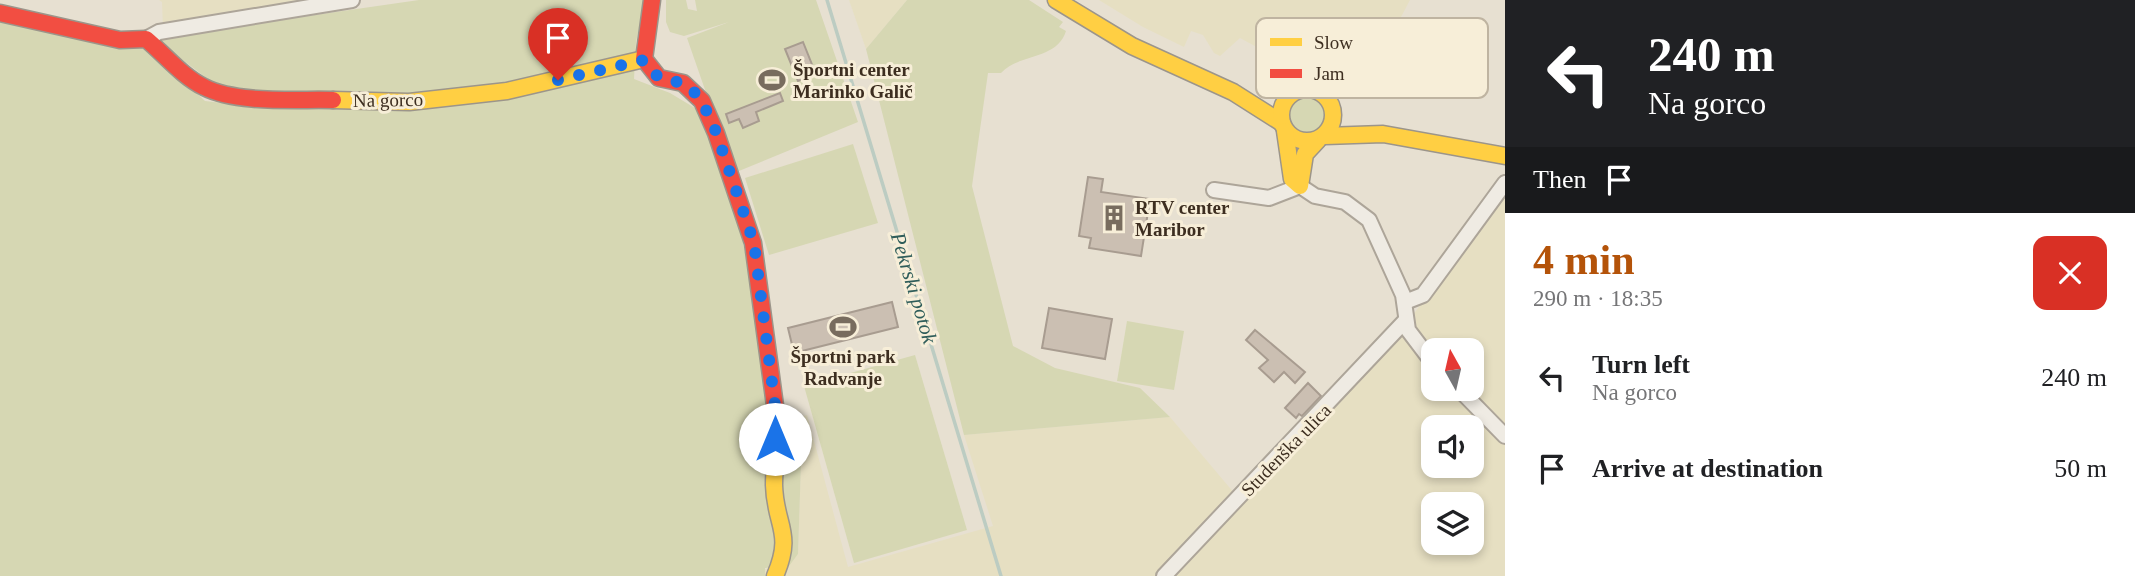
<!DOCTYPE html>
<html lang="en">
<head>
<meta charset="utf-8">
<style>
	body { margin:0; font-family:"Times New Roman",serif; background:#f6f6f6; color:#202124; height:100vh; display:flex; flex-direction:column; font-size:26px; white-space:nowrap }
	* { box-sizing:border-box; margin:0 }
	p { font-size:23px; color:#757577 }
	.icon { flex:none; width:38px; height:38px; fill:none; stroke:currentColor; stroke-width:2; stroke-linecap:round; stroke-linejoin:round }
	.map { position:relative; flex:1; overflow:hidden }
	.sheet { display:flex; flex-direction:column; background:#fff; width:630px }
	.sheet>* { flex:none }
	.top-card { background:#202124; color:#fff; overflow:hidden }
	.needle { width:46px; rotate:352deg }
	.buttons { position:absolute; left:1421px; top:338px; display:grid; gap:14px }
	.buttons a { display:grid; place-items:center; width:63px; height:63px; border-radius:14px; background:#fff; box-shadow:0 4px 10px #0003; font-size:35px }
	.pin { position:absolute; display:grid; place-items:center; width:60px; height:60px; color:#fff; margin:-72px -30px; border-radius:50% 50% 50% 0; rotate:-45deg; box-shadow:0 0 7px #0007 }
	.pin .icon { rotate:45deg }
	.me { position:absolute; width:77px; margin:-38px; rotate:0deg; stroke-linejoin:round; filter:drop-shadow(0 0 5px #0008) }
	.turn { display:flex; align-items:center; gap:24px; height:147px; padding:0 28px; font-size:32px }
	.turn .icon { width:91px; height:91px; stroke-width:2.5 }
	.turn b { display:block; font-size:49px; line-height:60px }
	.then { display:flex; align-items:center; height:66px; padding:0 28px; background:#0003; gap:14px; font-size:26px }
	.round { display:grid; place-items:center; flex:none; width:74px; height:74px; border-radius:14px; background:#f6f6f6 }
	.head { display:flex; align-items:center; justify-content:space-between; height:119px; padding:0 28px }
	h1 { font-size:42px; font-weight:600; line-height:52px; color:#b45309 }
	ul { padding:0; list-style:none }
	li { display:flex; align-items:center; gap:21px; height:91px; padding:0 28px }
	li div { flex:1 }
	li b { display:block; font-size:26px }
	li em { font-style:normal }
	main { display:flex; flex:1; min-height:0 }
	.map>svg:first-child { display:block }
	.farmland { fill:#e6dfc2; fill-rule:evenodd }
	.green { fill:#d6d7b3 }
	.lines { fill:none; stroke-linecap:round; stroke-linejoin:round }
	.stream { stroke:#bcccc2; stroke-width:3.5 }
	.building { fill:#cbbfb2; stroke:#a89c90; stroke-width:2 }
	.street-casing { stroke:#ada599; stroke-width:18 }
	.slow-casing { stroke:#9c958a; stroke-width:19 }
	.jam-casing { stroke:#9c958a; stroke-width:19 }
	.street { stroke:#efebe3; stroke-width:14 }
	.slow { stroke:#ffcf43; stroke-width:16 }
	.jam { stroke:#f24e42; stroke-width:16 }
	.route { stroke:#1a73e8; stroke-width:12; stroke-dasharray:0 21.6 }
	.labels { text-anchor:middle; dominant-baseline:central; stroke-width:6; stroke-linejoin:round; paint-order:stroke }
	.poi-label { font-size:19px; font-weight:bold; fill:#3d2e20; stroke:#f7eed8; text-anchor:start }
	.street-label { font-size:19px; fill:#3d2e20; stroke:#f7eed8 }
	.water-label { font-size:21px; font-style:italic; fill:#2f5d5a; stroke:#f7eed8 }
	.key { fill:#f7eed8; stroke:#bfb4a1; stroke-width:2 }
	.key-label { font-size:19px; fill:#3d2e20 }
</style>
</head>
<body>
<main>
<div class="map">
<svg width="1505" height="576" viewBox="0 0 1505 576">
	<rect width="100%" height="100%" fill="#e7e0d1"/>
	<!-- farmland -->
	<g class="farmland">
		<path d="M159 0H338L163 29 162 2Z"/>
		<path d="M849 0H907L866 49Z"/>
		<path d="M1099 0H1410L1362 90 1349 81 1348 60 1340 47 1311 40 1292 66 1240 38 1220 56 1214 53 1203 35 1191 31 1184 47 1143 27Z"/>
		<path d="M1505 189V576H765V569L788 566 798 554 801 464 799 452 773 438 767 428 807 415 848 567 993 526 964 435 1170 417 1240 500 1342 395 1416 311ZM1433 350H1472V388H1433ZM1433 427H1472V466H1433ZM1433 504H1472V542H1433Z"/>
	</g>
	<!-- green -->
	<g class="green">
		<path d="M419 0H645L636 42 634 79 670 93 700 111 742 236 767 374V428L773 438 799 453 801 464 798 554 789 566 765 568V576H0V18L149 47 205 101 242 105 159 42 163 37Z"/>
		<path d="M666 0H686L688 9 697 11 695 0H816L858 122 734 173 687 38 729 22 684 36 670 32 666 22Z"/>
		<path d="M907 0H1029L1063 22 1059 27 1066 31C1057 60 1020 53 1001 73H988L972 186 1013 346 1055 368 1140 388 1170 417 964 435 866 49Z"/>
		<circle cx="1307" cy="116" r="18"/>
		<path d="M853 144 878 223 769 255 745 178Z"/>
		<path d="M1127 321 1184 331 1174 390 1117 381Z"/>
		<path d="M915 355 967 530 854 563 804 386Z"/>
	</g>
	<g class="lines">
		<!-- stream -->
		<path class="stream" d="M827 0 1001 576"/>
	</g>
	<!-- building -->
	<g class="building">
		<path d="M803 42 813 67 804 71 806 78 798 81 785 49Z"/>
		<path d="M780 93 783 101 756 112 759 121 743 128 739 119 729 123 726 114Z"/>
		<path d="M1088 177 1103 179 1101 192 1150 199 1141 256 1089 248 1091 238 1079 236Z"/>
		<path d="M892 302 898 327 794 353 788 328Z"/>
		<path d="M1049 308 1112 319 1105 359 1042 348Z"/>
		<path d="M1255 330 1305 372 1295 383 1284 372 1274 382 1259 368 1268 360 1246 340Z"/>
		<path d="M1308 383 1321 396 1302 416 1299 414 1296 418 1285 408Z"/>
	</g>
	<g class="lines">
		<!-- street casing -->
		<g class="street-casing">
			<g id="street">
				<path d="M146 39 159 32 352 0"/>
				<path d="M1214 190 1269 198 1300 186 1315 196 1345 202 1369 220 1403 295 1408 330 1433 363"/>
				<path d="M1405 302 1423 295 1505 183"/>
				<path d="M1458 388 1505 436"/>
				<path d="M1164 576 1404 322"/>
			</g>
		</g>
		<!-- slow casing -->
		<g class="slow-casing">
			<g id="slow">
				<path d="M1056 0 1132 46 1233 92 1282 123"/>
				<path d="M1325 53 1328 99"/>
				<circle cx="1307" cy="115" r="26"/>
				<path d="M333 100 409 102 507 91 644 59"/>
				<path d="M1285 131 1292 179 1300 186 1305 154 1318 140"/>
				<path d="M1325 136 1383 134 1505 156"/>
				<path d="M775 576C794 532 775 526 774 485 774 462 779 437 776 413"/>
			</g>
		</g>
		<!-- jam casing -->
		<g class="jam-casing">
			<g id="jam">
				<path d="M652 0 644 59 659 78 683 83 702 101 716 133 753 243 776 413"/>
				<path d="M0 13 120 40 146 39C164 54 183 77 204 87 237 104 296 99 333 100"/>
			</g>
		</g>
		<!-- street -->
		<use href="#street" class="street"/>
		<!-- slow -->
		<use href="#slow" class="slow"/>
		<!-- jam -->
		<use href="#jam" class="jam"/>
	</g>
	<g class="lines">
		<!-- route -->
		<path class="route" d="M558 80 644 60 659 78 683 83 694 92 702 101 716 132 754 243 777 421 775 439"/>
	</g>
	<!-- icons -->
	<defs>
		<g id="stadium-bare" transform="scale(2.1)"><path d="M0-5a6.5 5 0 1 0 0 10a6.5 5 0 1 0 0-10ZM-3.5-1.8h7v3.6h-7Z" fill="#786c5e" stroke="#f7eed8" stroke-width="2.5" paint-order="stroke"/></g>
		<g id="building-bare" transform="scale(2.1)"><path d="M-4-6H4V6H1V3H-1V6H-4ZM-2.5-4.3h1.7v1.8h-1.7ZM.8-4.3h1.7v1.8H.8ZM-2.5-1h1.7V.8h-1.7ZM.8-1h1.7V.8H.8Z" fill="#786c5e" stroke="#f7eed8" stroke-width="2.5" paint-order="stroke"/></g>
	</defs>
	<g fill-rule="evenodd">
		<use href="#stadium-bare" x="772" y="80"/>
		<use href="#building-bare" x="1114" y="218"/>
		<use href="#stadium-bare" x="843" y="327"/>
	</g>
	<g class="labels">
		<!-- poi labels -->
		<g class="poi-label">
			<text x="793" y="69">Športni center<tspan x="793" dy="22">Marinko Galič</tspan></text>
			<text x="1135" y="207">RTV center<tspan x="1135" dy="22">Maribor</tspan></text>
			<text x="843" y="356" text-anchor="middle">Športni park<tspan x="843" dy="22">Radvanje</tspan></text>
		</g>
		<!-- street labels -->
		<g class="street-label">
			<text transform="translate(388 100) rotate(-1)">Na gorco</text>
			<text transform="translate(1286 450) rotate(-46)">Studenška ulica</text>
		</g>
		<!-- water labels -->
		<g class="water-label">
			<text transform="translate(914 288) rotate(73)">Pekrski potok</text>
		</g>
	</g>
	<!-- legend -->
	<rect x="1256" y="18" width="232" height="80" rx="10" class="key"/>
	<rect x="1270" y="38" width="32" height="8" fill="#ffcf43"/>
	<rect x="1270" y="69" width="32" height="9" fill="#f24e42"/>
	<g class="key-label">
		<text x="1314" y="49">Slow</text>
		<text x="1314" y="80">Jam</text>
	</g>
</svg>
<div class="buttons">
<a><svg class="needle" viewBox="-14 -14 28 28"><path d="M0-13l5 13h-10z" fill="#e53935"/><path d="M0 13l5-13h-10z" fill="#757577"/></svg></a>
<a><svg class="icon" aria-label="sound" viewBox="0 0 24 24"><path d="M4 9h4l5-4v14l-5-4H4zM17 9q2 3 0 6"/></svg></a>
<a><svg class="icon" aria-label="layers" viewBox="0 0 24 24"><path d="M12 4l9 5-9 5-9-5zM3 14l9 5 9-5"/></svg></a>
</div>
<div class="pin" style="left:558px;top:80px;background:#d93025"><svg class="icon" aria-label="arrive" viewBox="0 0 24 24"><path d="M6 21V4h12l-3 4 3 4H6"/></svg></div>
<svg class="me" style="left:775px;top:439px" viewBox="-20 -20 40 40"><circle r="19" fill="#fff"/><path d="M0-13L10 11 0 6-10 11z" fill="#1a73e8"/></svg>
</div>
<section class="sheet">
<div class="top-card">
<div class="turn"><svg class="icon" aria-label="left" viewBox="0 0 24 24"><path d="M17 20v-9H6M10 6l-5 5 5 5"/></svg><div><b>240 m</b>Na gorco</div></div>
<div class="then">Then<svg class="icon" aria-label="arrive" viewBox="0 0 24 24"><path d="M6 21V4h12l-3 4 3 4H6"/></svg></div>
</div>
<div class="head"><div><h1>4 min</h1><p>290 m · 18:35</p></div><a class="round" style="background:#d93025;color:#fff"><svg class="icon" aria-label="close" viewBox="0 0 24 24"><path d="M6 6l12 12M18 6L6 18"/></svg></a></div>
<ul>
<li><svg class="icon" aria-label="left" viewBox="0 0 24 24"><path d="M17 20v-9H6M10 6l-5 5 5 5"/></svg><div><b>Turn left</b><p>Na gorco</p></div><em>240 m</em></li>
<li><svg class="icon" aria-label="arrive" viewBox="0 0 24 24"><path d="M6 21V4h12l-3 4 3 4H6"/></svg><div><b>Arrive at destination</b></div><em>50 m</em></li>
</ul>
</section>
</main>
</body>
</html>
